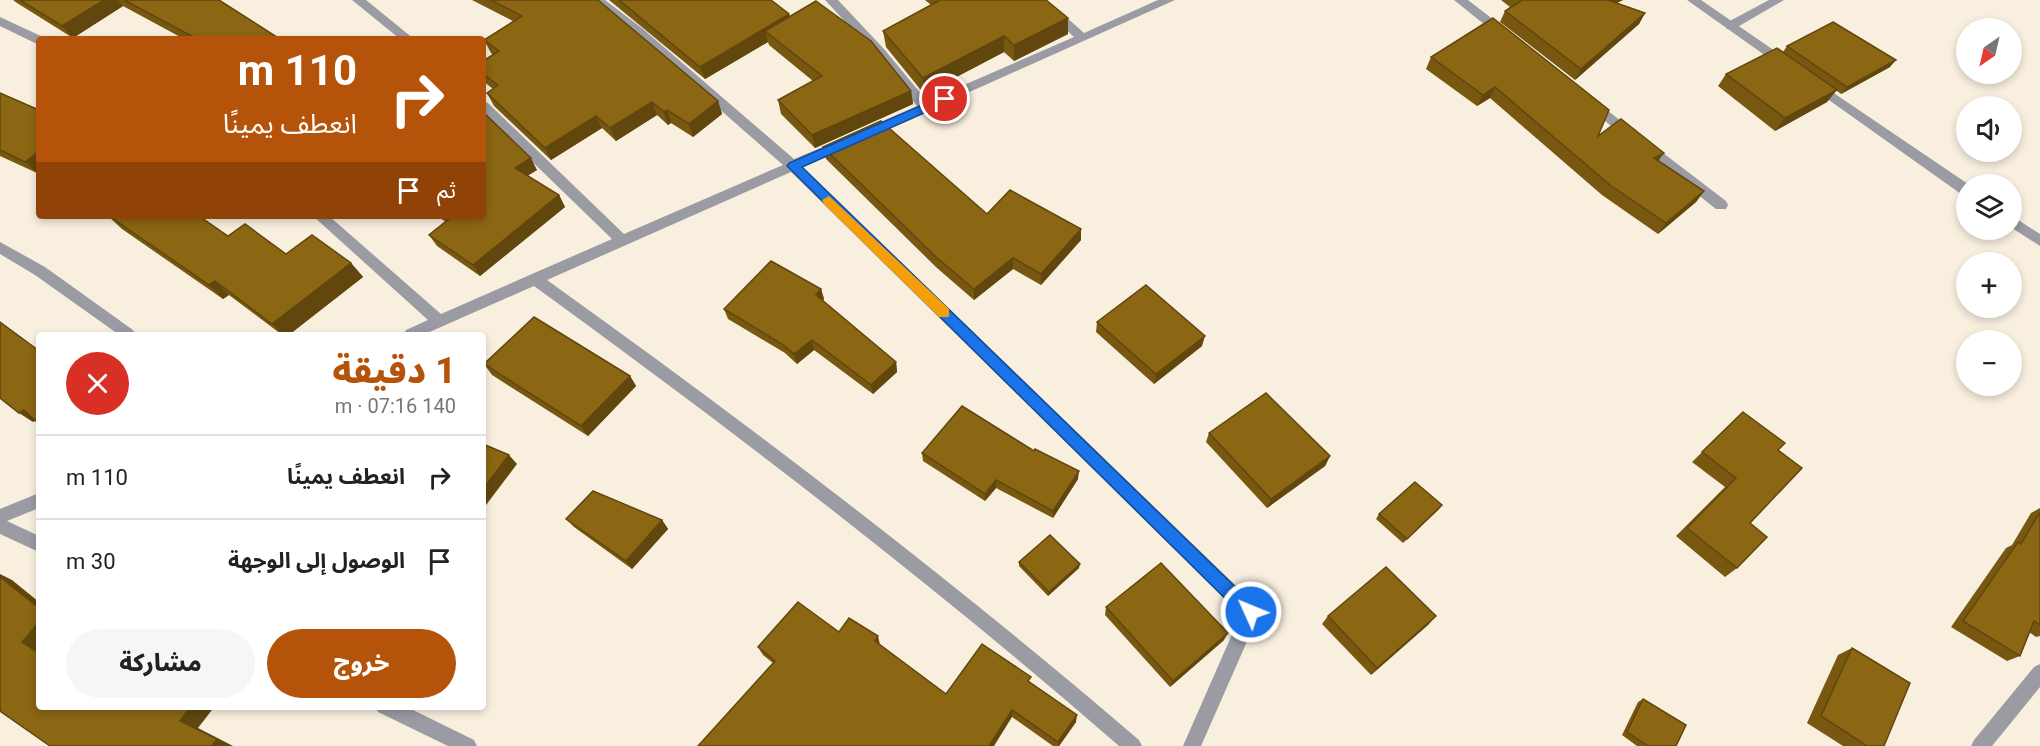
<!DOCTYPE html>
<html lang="ar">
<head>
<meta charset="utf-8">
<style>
	body { margin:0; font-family:Roboto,"Noto Sans Arabic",sans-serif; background:#f6f6f6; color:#222; direction:rtl; height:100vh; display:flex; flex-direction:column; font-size:22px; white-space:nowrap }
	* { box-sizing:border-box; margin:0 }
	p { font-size:20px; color:#767676 }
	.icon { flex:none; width:33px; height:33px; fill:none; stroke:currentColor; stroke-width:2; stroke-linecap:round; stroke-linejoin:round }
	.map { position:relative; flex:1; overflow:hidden; direction:ltr }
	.details { position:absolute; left:36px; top:332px; width:450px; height:378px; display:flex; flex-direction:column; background:#fff; border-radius:6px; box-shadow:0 3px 9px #0003; direction:rtl }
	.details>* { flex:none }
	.hud { position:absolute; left:36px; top:36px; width:450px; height:183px; border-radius:6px; box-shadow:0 3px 9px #0003; direction:rtl; background:#b45309; color:#fff; overflow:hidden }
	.needle { width:39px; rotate:214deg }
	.tools { position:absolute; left:1956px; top:18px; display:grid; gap:12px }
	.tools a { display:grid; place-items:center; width:66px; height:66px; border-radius:50%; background:#fff; box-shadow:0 3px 9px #0003; font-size:30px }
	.pin { position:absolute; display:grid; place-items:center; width:51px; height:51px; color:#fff; margin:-26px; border:3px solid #fff; border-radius:50%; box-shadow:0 2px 6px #0007 }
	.me { position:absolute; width:66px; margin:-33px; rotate:314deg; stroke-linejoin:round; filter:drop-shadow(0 0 4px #0008) }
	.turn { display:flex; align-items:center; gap:21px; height:126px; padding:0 30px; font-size:27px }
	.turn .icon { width:78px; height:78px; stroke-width:2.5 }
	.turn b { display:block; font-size:42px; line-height:51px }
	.then { display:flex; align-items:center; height:57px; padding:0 30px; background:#0003; gap:12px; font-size:22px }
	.round { display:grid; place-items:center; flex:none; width:63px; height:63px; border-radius:32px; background:#f6f6f6 }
	.summary { display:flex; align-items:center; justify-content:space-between; height:102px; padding:0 30px }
	h1 { font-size:36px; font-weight:800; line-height:45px; color:#b45309 }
	.cta { display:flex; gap:12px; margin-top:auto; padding:12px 30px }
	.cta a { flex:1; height:69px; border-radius:36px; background:#b45309; color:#fff; font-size:24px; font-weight:800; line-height:69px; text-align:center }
	.cta a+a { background:#f6f6f6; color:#222 }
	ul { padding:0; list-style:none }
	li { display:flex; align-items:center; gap:18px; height:84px; padding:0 30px; border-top:2px solid #e0e0e0 }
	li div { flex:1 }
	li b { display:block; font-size:22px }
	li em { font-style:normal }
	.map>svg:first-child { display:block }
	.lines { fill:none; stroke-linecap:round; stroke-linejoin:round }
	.lane { fill:#9b9ca3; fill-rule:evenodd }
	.street { fill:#9b9ca3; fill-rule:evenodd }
	.wall { fill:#785810 }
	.shaded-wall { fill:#61470d }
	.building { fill:#8b6613; stroke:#61470d; stroke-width:1.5 }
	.route { fill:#1a73e8; stroke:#114b97; stroke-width:1.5 }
	.slow { fill:#f59e0b }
</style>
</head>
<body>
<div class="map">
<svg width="2040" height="746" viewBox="0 0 2040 746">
	<rect width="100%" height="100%" fill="#f8efdf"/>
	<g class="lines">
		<!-- lane -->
		<path class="lane" d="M1769 0H1784L1734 29H1726V23Z"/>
		<!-- street -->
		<g class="street">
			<path d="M352 0H366L414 39H400Z"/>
			<path d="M591 0H605L643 29 794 159 837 141H847L849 144 847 147 802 167 1257 606 1260 612 1201 746H1183L1241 614 791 172 547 280C751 426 949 577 1139 740L1142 746H1119C932 583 735 432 534 286L425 334H404L406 330 428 320 313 216H329L441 314 612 239 483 114V101L488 103 624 234 783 165 635 35Z"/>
			<path d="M825 0H838L884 49 927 101 1074 37 1034 0H1047L1084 33 1158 0H1175L867 138 861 133 862 130 917 106 876 55Z"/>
			<path d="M1454 0H1468L1508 31V37H1500Z"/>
			<path d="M1687 0H1701L1788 60V66H1780Z"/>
			<path d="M0 17 43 37 44 39H39V44L35 43 0 26Z"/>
			<path d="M1816 81 1968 184 1966 195 1961 194 1812 88V82Z"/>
			<path d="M1591 98 1726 201 1728 205 1726 209H1716L1586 106 1585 103Z"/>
			<path d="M2012 216 2040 234V246L2012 228Z"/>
			<path d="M0 242 45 267 133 330 135 334H118L35 275 0 254Z"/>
			<path d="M39 493V508L7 521 39 536V552L0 534V509Z"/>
			<path d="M2040 664V687L1992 746H1971L1974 740 2034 667Z"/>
			<path d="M375 706H405L474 740 477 746H448L378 712Z"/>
		</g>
	</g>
	<!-- wall -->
	<g class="wall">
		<path d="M13 0H219L280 39H184L123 6 73 38 17 3Z"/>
		<path d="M472 0H598L718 101 722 114 693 137 671 123 668 125 657 115 616 141 602 128 551 160 494 106 487 93 493 89 483 81V61L493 55 491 53 484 40 513 21Z"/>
		<path d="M609 0H771L790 16 911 91 913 104 815 148 781 114 778 100 813 81 769 45 768 42 705 79Z"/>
		<path d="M925 0H1046L1068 34 1014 61 1004 52 924 94 886 47 883 31 931 5Z"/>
		<path d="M1501 0H1623L1616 3 1645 13 1639 24 1575 80 1500 22 1505 11 1510 7Z"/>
		<path d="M1493 18 1598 136 1658 161 1704 191 1696 202 1658 234 1602 195 1490 98 1477 106 1426 69 1431 57Z"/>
		<path d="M1787 46 1890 67 1841 94 1836 90 1827 102 1775 131 1718 86 1726 74 1783 52Z"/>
		<path d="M0 93 37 173 0 156Z"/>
		<path d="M483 112 537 170 527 176 559 195 565 207 480 276 437 246 429 235 446 222 437 216H483Z"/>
		<path d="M823 147 987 214 1081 240 1041 285 1013 269 974 300 937 268 826 159Z"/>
		<path d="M108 216 228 236 286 254 351 263 363 277 290 334H281L229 295 223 299 122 229Z"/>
		<path d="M821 289 824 299 823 300 896 362 897 372 873 394 814 350 797 364 785 353 728 319 724 309Z"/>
		<path d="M1097 322 1202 346 1154 384 1096 332Z"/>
		<path d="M484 364 630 376 636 386 588 436 492 375Z"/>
		<path d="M1743 412 1778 450 1750 523 1737 568 1725 577 1676 536 1725 487 1692 462Z"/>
		<path d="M1209 433 1330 456 1325 466 1267 508 1206 442Z"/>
		<path d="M1034 451 1078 479 1053 518 996 488 985 501 923 461 922 453Z"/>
		<path d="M1442 505 1438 510 1403 543 1376 519 1379 514Z"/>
		<path d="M2040 508V636L2036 637 2029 632 2020 656 2007 661 1951 627 2006 548 2012 545 2031 513Z"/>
		<path d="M566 519 662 520 668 529 632 569 574 527Z"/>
		<path d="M1019 562 1079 568 1048 596 1019 566Z"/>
		<path d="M1106 607 1224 640 1170 687 1105 615Z"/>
		<path d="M1328 616 1429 624 1371 675 1322 624Z"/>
		<path d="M839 632 880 645 946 694 1030 682 1076 722 1059 746H1053L1012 717 773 663 763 655 758 647Z"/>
		<path d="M1852 648 1884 746H1843L1807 723 1838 655Z"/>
		<path d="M1643 699 1676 746H1637L1622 735 1638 702Z"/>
	</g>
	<!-- shaded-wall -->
	<g class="shaded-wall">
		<path d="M104 0H118L123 6 73 38 62 26Z"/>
		<path d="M1608 0H1623L1601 11Z"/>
		<path d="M1645 13 1639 24 1575 80 1581 69Z"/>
		<path d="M789 14 792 27 765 31 768 42 705 79 700 67Z"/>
		<path d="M1068 18V34L1014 61V45Z"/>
		<path d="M1004 36V52L924 94 923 78Z"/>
		<path d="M1896 60 1890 67 1841 94 1847 87Z"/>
		<path d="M1495 87 1490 98 1477 106 1483 95Z"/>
		<path d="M1837 90 1827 102 1775 131 1785 118Z"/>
		<path d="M911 91 913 104 815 148 812 135Z"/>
		<path d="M718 101 722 114 693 137 689 124Z"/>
		<path d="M652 102 657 115 616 141 610 128Z"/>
		<path d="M667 110 671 123 668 125 664 112Z"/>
		<path d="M596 116 602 128 551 160 545 148Z"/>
		<path d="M39 151V172L37 173 25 162Z"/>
		<path d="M1664 153 1656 164 1654 158Z"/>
		<path d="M531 158 537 170 522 179 515 168Z"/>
		<path d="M1704 191 1696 202 1658 234 1666 223Z"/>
		<path d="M559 195 565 207 480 276 473 265Z"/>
		<path d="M1081 229V240L1041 285V274Z"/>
		<path d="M1013 258V269L974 300V289Z"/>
		<path d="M351 263 363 277 290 334H282L272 324Z"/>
		<path d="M215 281 229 295 223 299 209 285Z"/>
		<path d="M821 289 824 299 819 305 816 295Z"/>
		<path d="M1205 336 1202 346 1154 384 1156 374Z"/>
		<path d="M812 340 814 350 797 364 794 354Z"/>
		<path d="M896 362 897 372 873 394 871 385Z"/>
		<path d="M630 376 636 386 588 436 581 426Z"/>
		<path d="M24 410 38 419 33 422 19 413Z"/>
		<path d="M509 455 517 464 483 509V489Z"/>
		<path d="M1330 456 1325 466 1267 508 1271 499Z"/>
		<path d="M1079 471 1078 479 1053 518V511Z"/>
		<path d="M996 480V488L985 501V494Z"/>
		<path d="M1442 505 1438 510 1403 543 1407 539Z"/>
		<path d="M662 520 668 529 632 569 626 561Z"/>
		<path d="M1080 564 1079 568 1048 596 1049 592Z"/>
		<path d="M0 574 12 580 39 602V608L0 577Z"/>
		<path d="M1436 616 1429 624 1371 675 1377 668Z"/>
		<path d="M39 622V653L22 642Z"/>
		<path d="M1228 633 1224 640 1170 687 1173 681Z"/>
		<path d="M878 636 880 645 877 649 875 641Z"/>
		<path d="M191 706H215L198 728 233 746H212L180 721Z"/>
		<path d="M1012 710V717L994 746H989Z"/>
		<path d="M1077 715 1076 722 1059 746H1058V742Z"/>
	</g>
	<!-- building -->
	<g class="building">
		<path d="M20 0H104L62 26Z"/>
		<path d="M124 0H219L280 39H197Z"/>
		<path d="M491 0H598L718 101 689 124 667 110 664 112 652 102 610 128 596 116 545 148 487 93 498 85 483 74V61L499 51 484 40 522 16Z"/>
		<path d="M619 0H771L789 14 700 67Z"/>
		<path d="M940 0H1046L1068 18 1014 45 1004 36 923 78 883 31Z"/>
		<path d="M1521 0H1608L1645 13 1581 69 1505 11 1521 1Z"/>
		<path d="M816 1 871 41 911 91 812 135 778 100 822 76 765 31Z"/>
		<path d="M1493 18 1609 110 1598 136 1621 119 1664 153 1654 158 1704 191 1666 223 1610 185 1495 87 1483 95 1431 57Z"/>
		<path d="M1833 22 1896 60 1847 87 1787 46Z"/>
		<path d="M1777 48 1837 90 1785 118 1726 74Z"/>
		<path d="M0 93 39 110V151L25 162 0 150Z"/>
		<path d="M483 112 531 158 515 168 559 195 473 265 429 235 450 218 447 216H483Z"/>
		<path d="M881 121 987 214 1010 190 1081 229 1041 274 1013 258 974 289 936 257 823 147Z"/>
		<path d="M109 216H199L228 236 245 224 286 254 312 235 351 263 272 324 215 281 209 285Z"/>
		<path d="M771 261 821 289 816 295 896 362 871 385 812 340 794 354 782 344 724 309Z"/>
		<path d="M1146 285 1205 336 1156 374 1097 322Z"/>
		<path d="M534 317 630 376 581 426 484 364Z"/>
		<path d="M0 322 38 350 39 349V424L24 410 19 413 0 398Z"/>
		<path d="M1266 393 1330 456 1271 499 1209 433Z"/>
		<path d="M962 406 1034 451 1035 449 1079 471 1053 511 996 480 985 494 922 453Z"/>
		<path d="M1743 412 1785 443 1778 450 1802 468 1750 523 1767 537 1737 568 1687 528 1736 478 1702 452Z"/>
		<path d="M483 444 509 455 483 489Z"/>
		<path d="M1415 482 1442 505 1407 539 1379 514Z"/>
		<path d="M593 491 662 520 626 561 566 519Z"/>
		<path d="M2040 512V625L2034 621 2020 656 1963 621 2018 542 2021 544Z"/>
		<path d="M1050 535 1080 564 1049 592 1019 562Z"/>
		<path d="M1161 563 1228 633 1173 681 1106 607Z"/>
		<path d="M1386 567 1436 616 1377 668 1328 616Z"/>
		<path d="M0 577 39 608V622L22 642 39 653V706H191L180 721 217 739 212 746H50L0 711Z"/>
		<path d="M798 602 839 632 849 618 878 636 875 641 946 694 982 644 1031 677 1028 681 1077 715 1058 742 1012 710 989 746H698L775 661 758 647Z"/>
		<path d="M1852 648 1910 683 1884 746H1867L1821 716Z"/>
		<path d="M1643 699 1686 725 1676 746H1648L1627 732Z"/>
	</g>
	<!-- route -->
	<path class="route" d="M945 95 951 99 949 102 802 167 1256 607 1258 612 1256 618 1251 620 1245 618 787 166 789 163Z"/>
	<!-- slow -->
	<path class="slow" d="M829 196 949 309V317H939L824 204 822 200Z"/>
</svg>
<div class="tools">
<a><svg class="needle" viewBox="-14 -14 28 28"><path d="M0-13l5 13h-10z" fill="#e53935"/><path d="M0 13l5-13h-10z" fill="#767676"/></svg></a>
<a><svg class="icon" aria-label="sound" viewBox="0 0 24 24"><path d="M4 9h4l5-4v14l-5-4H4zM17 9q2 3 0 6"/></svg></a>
<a><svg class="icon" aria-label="layers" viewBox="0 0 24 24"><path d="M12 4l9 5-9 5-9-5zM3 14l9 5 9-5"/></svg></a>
<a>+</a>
<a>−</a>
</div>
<div class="pin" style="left:945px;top:99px;background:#d93025"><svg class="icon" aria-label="arrive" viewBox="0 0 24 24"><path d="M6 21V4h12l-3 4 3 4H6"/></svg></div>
<svg class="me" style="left:1251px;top:612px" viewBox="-20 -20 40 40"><circle r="17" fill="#1a73e8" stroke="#fff" stroke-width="3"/><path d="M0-11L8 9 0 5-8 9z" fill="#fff"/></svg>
<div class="hud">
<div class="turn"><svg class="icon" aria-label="right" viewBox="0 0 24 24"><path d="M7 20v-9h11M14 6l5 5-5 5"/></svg><div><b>110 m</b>انعطف يمينًا</div></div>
<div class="then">ثم<svg class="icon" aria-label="arrive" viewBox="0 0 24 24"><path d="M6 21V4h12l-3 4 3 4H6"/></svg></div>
</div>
<section class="details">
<div class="summary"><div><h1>1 دقيقة</h1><p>140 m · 07:16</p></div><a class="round" style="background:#d93025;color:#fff"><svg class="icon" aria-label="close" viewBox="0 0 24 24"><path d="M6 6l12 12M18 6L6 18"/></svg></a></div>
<ul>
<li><svg class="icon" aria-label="right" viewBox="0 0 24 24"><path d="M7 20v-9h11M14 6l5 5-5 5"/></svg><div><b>انعطف يمينًا</b></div><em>110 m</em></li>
<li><svg class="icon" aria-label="arrive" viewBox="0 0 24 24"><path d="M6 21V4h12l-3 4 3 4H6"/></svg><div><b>الوصول إلى الوجهة</b></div><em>30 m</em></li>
</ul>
<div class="cta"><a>خروج</a><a>مشاركة</a></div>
</section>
</div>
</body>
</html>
